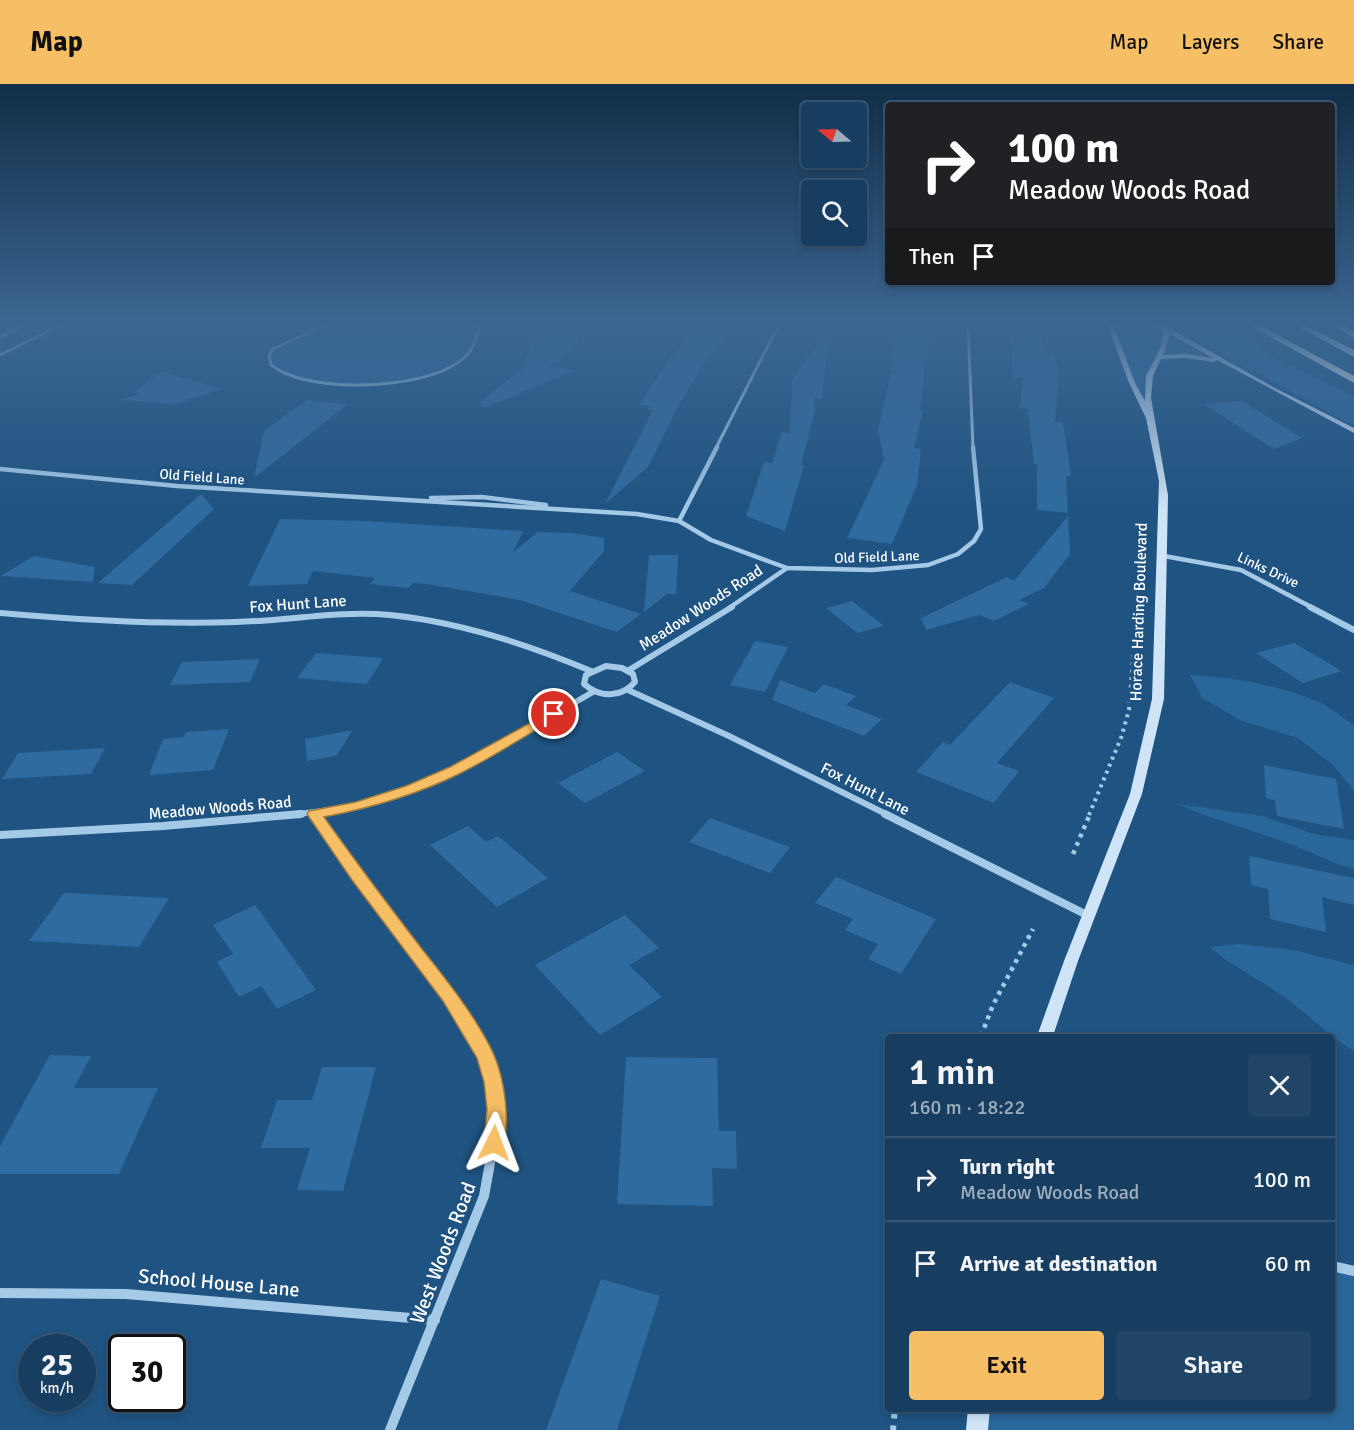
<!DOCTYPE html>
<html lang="en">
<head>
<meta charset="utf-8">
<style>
	body { margin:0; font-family:Signika,sans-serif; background:#204567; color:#f1f3f6; height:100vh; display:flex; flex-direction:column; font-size:22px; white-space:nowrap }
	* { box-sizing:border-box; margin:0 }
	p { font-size:20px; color:#9eaebd }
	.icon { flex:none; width:33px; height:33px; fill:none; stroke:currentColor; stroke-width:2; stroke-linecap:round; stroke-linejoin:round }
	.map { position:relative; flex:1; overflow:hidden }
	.side { position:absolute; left:885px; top:950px; width:450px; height:378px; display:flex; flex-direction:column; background:#173e61; border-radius:6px; box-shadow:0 3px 9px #0003,0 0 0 2px #365776 }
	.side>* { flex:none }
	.top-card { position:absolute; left:885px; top:18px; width:450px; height:183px; border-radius:6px; box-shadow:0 3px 9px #0003,0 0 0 2px #365776; background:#202124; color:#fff; overflow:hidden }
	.needle { width:39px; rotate:289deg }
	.fabs { position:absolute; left:801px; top:18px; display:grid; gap:12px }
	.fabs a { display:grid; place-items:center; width:66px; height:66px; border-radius:6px; background:#173e61; box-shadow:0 3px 9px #0003,0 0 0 2px #365776; font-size:30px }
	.speed { position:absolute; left:18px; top:1250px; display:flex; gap:12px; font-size:30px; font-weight:700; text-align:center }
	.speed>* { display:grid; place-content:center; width:78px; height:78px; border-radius:50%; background:#173e61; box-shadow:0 3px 9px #0003,0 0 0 2px #365776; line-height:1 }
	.speed small { font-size:15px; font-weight:400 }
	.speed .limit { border:3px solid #111; border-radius:9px; background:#fff; color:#111 }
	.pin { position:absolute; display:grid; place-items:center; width:51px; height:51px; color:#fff; margin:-26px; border:3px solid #fff; border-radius:50%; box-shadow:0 2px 6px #0007 }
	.me { position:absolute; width:66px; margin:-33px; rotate:3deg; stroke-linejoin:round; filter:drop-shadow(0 0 4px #0008) }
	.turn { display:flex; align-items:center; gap:21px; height:126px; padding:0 24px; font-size:27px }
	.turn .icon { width:78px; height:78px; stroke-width:2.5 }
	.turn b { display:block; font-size:42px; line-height:51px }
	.then { display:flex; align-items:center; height:57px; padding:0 24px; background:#0003; gap:12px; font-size:22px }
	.round { display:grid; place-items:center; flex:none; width:63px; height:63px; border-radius:6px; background:#204567 }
	.overview { display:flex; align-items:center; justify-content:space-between; height:102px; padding:0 24px }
	h1 { font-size:36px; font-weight:600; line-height:45px }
	.button { display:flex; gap:12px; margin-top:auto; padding:12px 24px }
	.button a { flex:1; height:69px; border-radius:6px; background:#f6be65; color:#111; font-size:24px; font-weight:600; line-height:69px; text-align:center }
	.button a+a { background:#204567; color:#f1f3f6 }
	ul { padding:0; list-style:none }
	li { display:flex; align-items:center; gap:18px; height:84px; padding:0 24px; border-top:2px solid #365776 }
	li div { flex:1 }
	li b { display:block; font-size:22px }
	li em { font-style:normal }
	header { display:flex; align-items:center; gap:36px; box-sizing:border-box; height:84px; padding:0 30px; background:#f6be65; color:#111 }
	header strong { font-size:28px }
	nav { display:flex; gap:33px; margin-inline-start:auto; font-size:21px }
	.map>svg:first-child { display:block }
	.green { fill:#296699 }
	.building { fill:#2f6b9e }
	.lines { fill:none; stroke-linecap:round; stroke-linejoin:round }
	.path-far3 { stroke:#a5cae8; stroke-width:3; stroke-dasharray:2 3; stroke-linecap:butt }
	.path-far2 { stroke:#a5cae8; stroke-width:4; stroke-dasharray:3 4.5; stroke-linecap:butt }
	.path-far1 { stroke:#a5cae8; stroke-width:4.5; stroke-dasharray:4 5; stroke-linecap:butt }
	.path { stroke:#a5cae8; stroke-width:6; stroke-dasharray:4.5 7; stroke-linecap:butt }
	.street-far4 { stroke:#a5cae8; stroke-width:3 }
	.street-far3 { stroke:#a5cae8; stroke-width:4.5 }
	.street-far2 { stroke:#a5cae8; stroke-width:6 }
	.street-far1 { stroke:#a5cae8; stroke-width:8 }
	.street { stroke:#a5cae8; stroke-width:10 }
	.secondary { fill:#cfe4f7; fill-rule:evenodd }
	.highway { fill:#fff; fill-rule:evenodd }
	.route { fill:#f6be65; stroke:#a07c42; stroke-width:1.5 }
	.labels { text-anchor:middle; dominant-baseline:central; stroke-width:6; stroke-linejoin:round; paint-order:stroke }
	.far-street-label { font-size:14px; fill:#fff; stroke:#1f5381 }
	.street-label { font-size:16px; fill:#fff; stroke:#1f5381 }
	.near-street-label { font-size:20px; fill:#fff; stroke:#1f5381 }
</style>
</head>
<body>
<header>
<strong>Map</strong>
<nav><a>Map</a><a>Layers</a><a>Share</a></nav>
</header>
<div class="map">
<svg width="1354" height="1346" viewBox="0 0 1354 1346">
	<rect width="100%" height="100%" fill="#1f5381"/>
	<!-- green -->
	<g class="green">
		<path d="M327 240H480C477 251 474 264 466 273 460 280 449 282 441 286 394 304 314 310 271 281L269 271 273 265Z"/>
		<path d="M1110 240H1165L1168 246 1226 278 1198 273H1158L1150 293 1152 339 1132 299Z"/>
		<path d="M1174 240H1227L1279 276 1354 312V342L1179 247Z"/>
		<path d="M1190 591C1233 593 1279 601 1319 618 1331 623 1343 634 1354 641V707L1334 682 1298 654 1242 637 1202 614Z"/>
		<path d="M1177 720 1263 732 1314 750 1354 756V785C1331 779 1312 768 1290 760 1252 746 1213 736 1177 720Z"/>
		<path d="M1239 860 1294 866 1354 881V967C1330 953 1313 935 1291 918 1264 898 1235 884 1209 863Z"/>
		<path d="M1332 1182 1354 1187V1346H977L979 1325 1332 1324Z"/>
	</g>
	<!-- building -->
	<g class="building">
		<path d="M899 240H929L927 254H929L920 326 923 327 914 364 921 365 917 401 892 460 847 454 884 376 878 345 892 286H889Z"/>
		<path d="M699 242 730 245 713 267H711L675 328 648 383 605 420 653 326H648L651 322 639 321 673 270Z"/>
		<path d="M829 242 822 315 815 314V327L801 381H804L785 447 746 432 764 378 772 379 782 348 790 349 792 296Z"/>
		<path d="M537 243H582L577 261 549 283 576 286 484 324 480 318 523 284Z"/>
		<path d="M1010 243 1041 245 1043 268 1054 269 1059 289 1055 338H1063L1071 392H1066L1068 429 1037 426V380H1034L1028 325 1019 324 1024 293H1013Z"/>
		<path d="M161 287 221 305 176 320 120 316 139 310 134 308Z"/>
		<path d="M307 316 348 320 254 394 264 347Z"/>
		<path d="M1242 317 1302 354 1274 365 1204 320Z"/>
		<path d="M201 410 214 425 132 501 98 499Z"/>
		<path d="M1068 432 1070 470 1044 504 1019 516 1029 520 994 537 979 531 926 546 921 534 1007 493 1014 497Z"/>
		<path d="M280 435 367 437 523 447 513 468 538 448 571 449 604 454V467L570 507 641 530 617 548 520 516 427 500 413 499 408 504 370 500 375 494 313 487 307 500 248 502Z"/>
		<path d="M649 471H678L676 510H667L644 528Z"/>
		<path d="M34 472 95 483 93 498 0 492Z"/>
		<path d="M852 517 884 542 857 549 826 524Z"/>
		<path d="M755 557 788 563 765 608 730 601Z"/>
		<path d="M1294 559 1342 587 1303 599 1256 569Z"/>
		<path d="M316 569 383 574 367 600 297 594Z"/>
		<path d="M260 575 250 598 170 601 182 578Z"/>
		<path d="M780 596 815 609 824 600 856 612 846 621 882 635 864 652 772 616Z"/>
		<path d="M1010 598 1054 614 997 679 1019 687 994 719 916 688 943 658 950 661Z"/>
		<path d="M229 645 213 686 149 691 163 655 184 653 186 648Z"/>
		<path d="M353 646 336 672 307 677 305 655Z"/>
		<path d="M105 664 91 690 2 695 18 669Z"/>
		<path d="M617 668 645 687 585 719 558 699Z"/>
		<path d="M1264 681 1336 695 1344 745 1277 732 1275 716 1266 714Z"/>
		<path d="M710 734 790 763 770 789 689 758Z"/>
		<path d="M468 742 486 758 498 752 548 794 497 823 430 761Z"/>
		<path d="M1249 772 1354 794V821L1322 813 1326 848 1270 835 1268 805 1251 801Z"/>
		<path d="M836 793 936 835 901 890 868 875 878 860 845 846 853 835 815 819Z"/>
		<path d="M64 809 169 814 139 863 29 857Z"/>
		<path d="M255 821 316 906 277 925 261 902 239 913 217 878 233 870 213 841Z"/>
		<path d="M625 831 659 864 629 881 662 913 600 951 535 881Z"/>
		<path d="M50 971 91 972 74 1004H158L119 1090H0V1062Z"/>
		<path d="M626 973 717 974 719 1047H736L737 1085 712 1084 713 1122 617 1120Z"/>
		<path d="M322 983H376L343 1107 297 1106 310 1064H261L277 1016H312Z"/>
		<path d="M601 1195 660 1212 617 1346H546Z"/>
	</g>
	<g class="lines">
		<!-- path-far3 -->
		<path class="path-far3" d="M1137 524 1139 477"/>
		<!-- path-far2 -->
		<path class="path-far2" d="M1089 731 1121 654 1129 626 1137 523"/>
		<!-- path-far1 -->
		<g class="path-far1">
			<path d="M1073 770 1090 730"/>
			<path d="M981 952 993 921 1033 845"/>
		</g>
		<!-- path -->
		<path class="path" d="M893 1346 895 1324"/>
		<!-- street-far4 -->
		<g class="street-far4">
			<path d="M327 240 273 265 269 271 271 281C276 284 281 288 287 290 329 308 431 305 465 273 474 265 477 251 480 240"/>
			<path d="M968 240 973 364"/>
			<path d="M0 252 29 240"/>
			<path d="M0 271 63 240"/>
			<path d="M716 364 779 240"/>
		</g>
		<!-- street-far3 -->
		<g class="street-far3">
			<path d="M0 385 177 402 637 430 679 437 711 456 787 484 872 486 928 481 958 470 974 457 981 445 973 363"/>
			<path d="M431 414 482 413 546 421"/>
			<path d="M679 437 717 363"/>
			<path d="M1164 472 1241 486 1313 524"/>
			<path d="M729 524 787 484"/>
		</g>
		<!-- street-far2 -->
		<g class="street-far2">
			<path d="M1310 523 1354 546"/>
			<path d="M0 529C79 536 157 541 236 538 287 537 339 526 390 531 460 538 527 560 591 587"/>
			<path d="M606 582 622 584 633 590 635 598C621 614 600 614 584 600L586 591Z"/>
			<path d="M629 586 732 523"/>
			<path d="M628 606 729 652 888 731"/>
			<path d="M288 731C330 727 371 720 410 706 475 682 533 642 593 608"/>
		</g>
		<!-- street-far1 -->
		<g class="street-far1">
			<path d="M314 730 454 919 478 958 493 1000"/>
			<path d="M885 730 1089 832"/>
			<path d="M0 751 163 742 301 730"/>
		</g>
		<!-- street -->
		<g class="street">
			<path d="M1332 1182 1354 1187"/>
			<path d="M0 1209 126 1210 435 1236"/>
			<path d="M390 1346 484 1112 496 1046 493 998"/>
		</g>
		<!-- secondary -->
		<g class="secondary">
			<path d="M1107 240H1113L1135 299 1145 317 1146 292 1161 263 1164 246 1154 240H1168L1169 244 1275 304 1354 344V349L1217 276 1214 278 1185 274 1161 275 1153 292 1151 314 1168 411 1164 615 1142 710 1078 877 1053 952H1037L1064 877 1130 710 1152 615 1159 397 1146 334 1129 299ZM1170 250 1213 274 1185 270 1163 271Z"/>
			<path d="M968 1324H990L988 1346H966Z"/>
		</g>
		<!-- highway -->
		<g class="highway">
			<path d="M1247 240H1257L1354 292V299Z"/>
			<path d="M1293 240H1303L1354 266V273Z"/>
			<path d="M1330 240H1340L1354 247V254Z"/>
		</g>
	</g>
	<!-- sky -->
	<linearGradient id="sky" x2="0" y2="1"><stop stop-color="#112e47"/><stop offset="0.56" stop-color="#3c6692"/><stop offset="1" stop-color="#3c6692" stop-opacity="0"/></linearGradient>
	<rect width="1354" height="428" fill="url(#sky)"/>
	<!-- route -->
	<path class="route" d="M554 626 560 630 558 633C525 652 493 673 459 690 416 711 371 724 324 733 356 778 389 822 422 865 446 895 479 937 494 971 504 994 512 1042 501 1065L494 1068 487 1065 484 1059 487 1025 484 998 477 974 443 917 352 796 307 730 309 727 356 718 406 702 450 683Z"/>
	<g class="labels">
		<!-- far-street labels -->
		<g class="far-street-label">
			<text transform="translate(202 393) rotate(4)">Old Field Lane</text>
			<text transform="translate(877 473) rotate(-2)">Old Field Lane</text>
			<text transform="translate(1268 486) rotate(25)">Links Drive</text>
		</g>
		<!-- street labels -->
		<g class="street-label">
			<text transform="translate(298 520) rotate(-4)">Fox Hunt Lane</text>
			<text transform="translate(701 524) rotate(-33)">Meadow Woods Road</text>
			<text transform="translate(1139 528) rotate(-88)">Horace Harding Boulevard</text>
			<text transform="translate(865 705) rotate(27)">Fox Hunt Lane</text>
			<text transform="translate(220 724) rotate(-5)">Meadow Woods Road</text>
		</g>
		<!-- near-street labels -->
		<g class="near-street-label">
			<text transform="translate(443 1169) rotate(-69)">West Woods Road</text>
			<text transform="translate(219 1199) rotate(5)">School House Lane</text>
		</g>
	</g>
</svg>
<div class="fabs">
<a><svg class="needle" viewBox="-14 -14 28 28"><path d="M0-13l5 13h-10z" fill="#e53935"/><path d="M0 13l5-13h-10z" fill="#9eaebd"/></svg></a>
<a><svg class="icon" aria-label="search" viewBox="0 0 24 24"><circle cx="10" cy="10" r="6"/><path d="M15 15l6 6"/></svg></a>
</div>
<div class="speed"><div>25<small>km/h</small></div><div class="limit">30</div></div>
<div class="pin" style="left:554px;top:630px;background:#d93025"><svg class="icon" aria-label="arrive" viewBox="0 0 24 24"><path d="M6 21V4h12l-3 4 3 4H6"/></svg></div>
<svg class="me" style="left:494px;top:1059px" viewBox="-20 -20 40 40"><path d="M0-17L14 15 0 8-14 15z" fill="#f6be65" stroke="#fff" stroke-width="4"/></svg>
<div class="top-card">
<div class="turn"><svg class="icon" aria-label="right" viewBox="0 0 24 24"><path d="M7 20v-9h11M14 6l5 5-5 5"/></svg><div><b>100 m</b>Meadow Woods Road</div></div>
<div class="then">Then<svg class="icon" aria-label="arrive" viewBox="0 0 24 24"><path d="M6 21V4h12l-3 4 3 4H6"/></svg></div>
</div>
<section class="side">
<div class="overview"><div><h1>1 min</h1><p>160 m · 18:22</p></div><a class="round"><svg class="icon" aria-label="close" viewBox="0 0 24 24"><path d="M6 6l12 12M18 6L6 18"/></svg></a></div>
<ul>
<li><svg class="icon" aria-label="right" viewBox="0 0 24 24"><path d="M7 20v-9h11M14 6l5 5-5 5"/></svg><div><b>Turn right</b><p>Meadow Woods Road</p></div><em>100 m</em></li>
<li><svg class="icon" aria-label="arrive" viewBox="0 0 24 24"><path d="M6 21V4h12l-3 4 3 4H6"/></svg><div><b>Arrive at destination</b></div><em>60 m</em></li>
</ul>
<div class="button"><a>Exit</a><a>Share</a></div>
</section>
</div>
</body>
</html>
